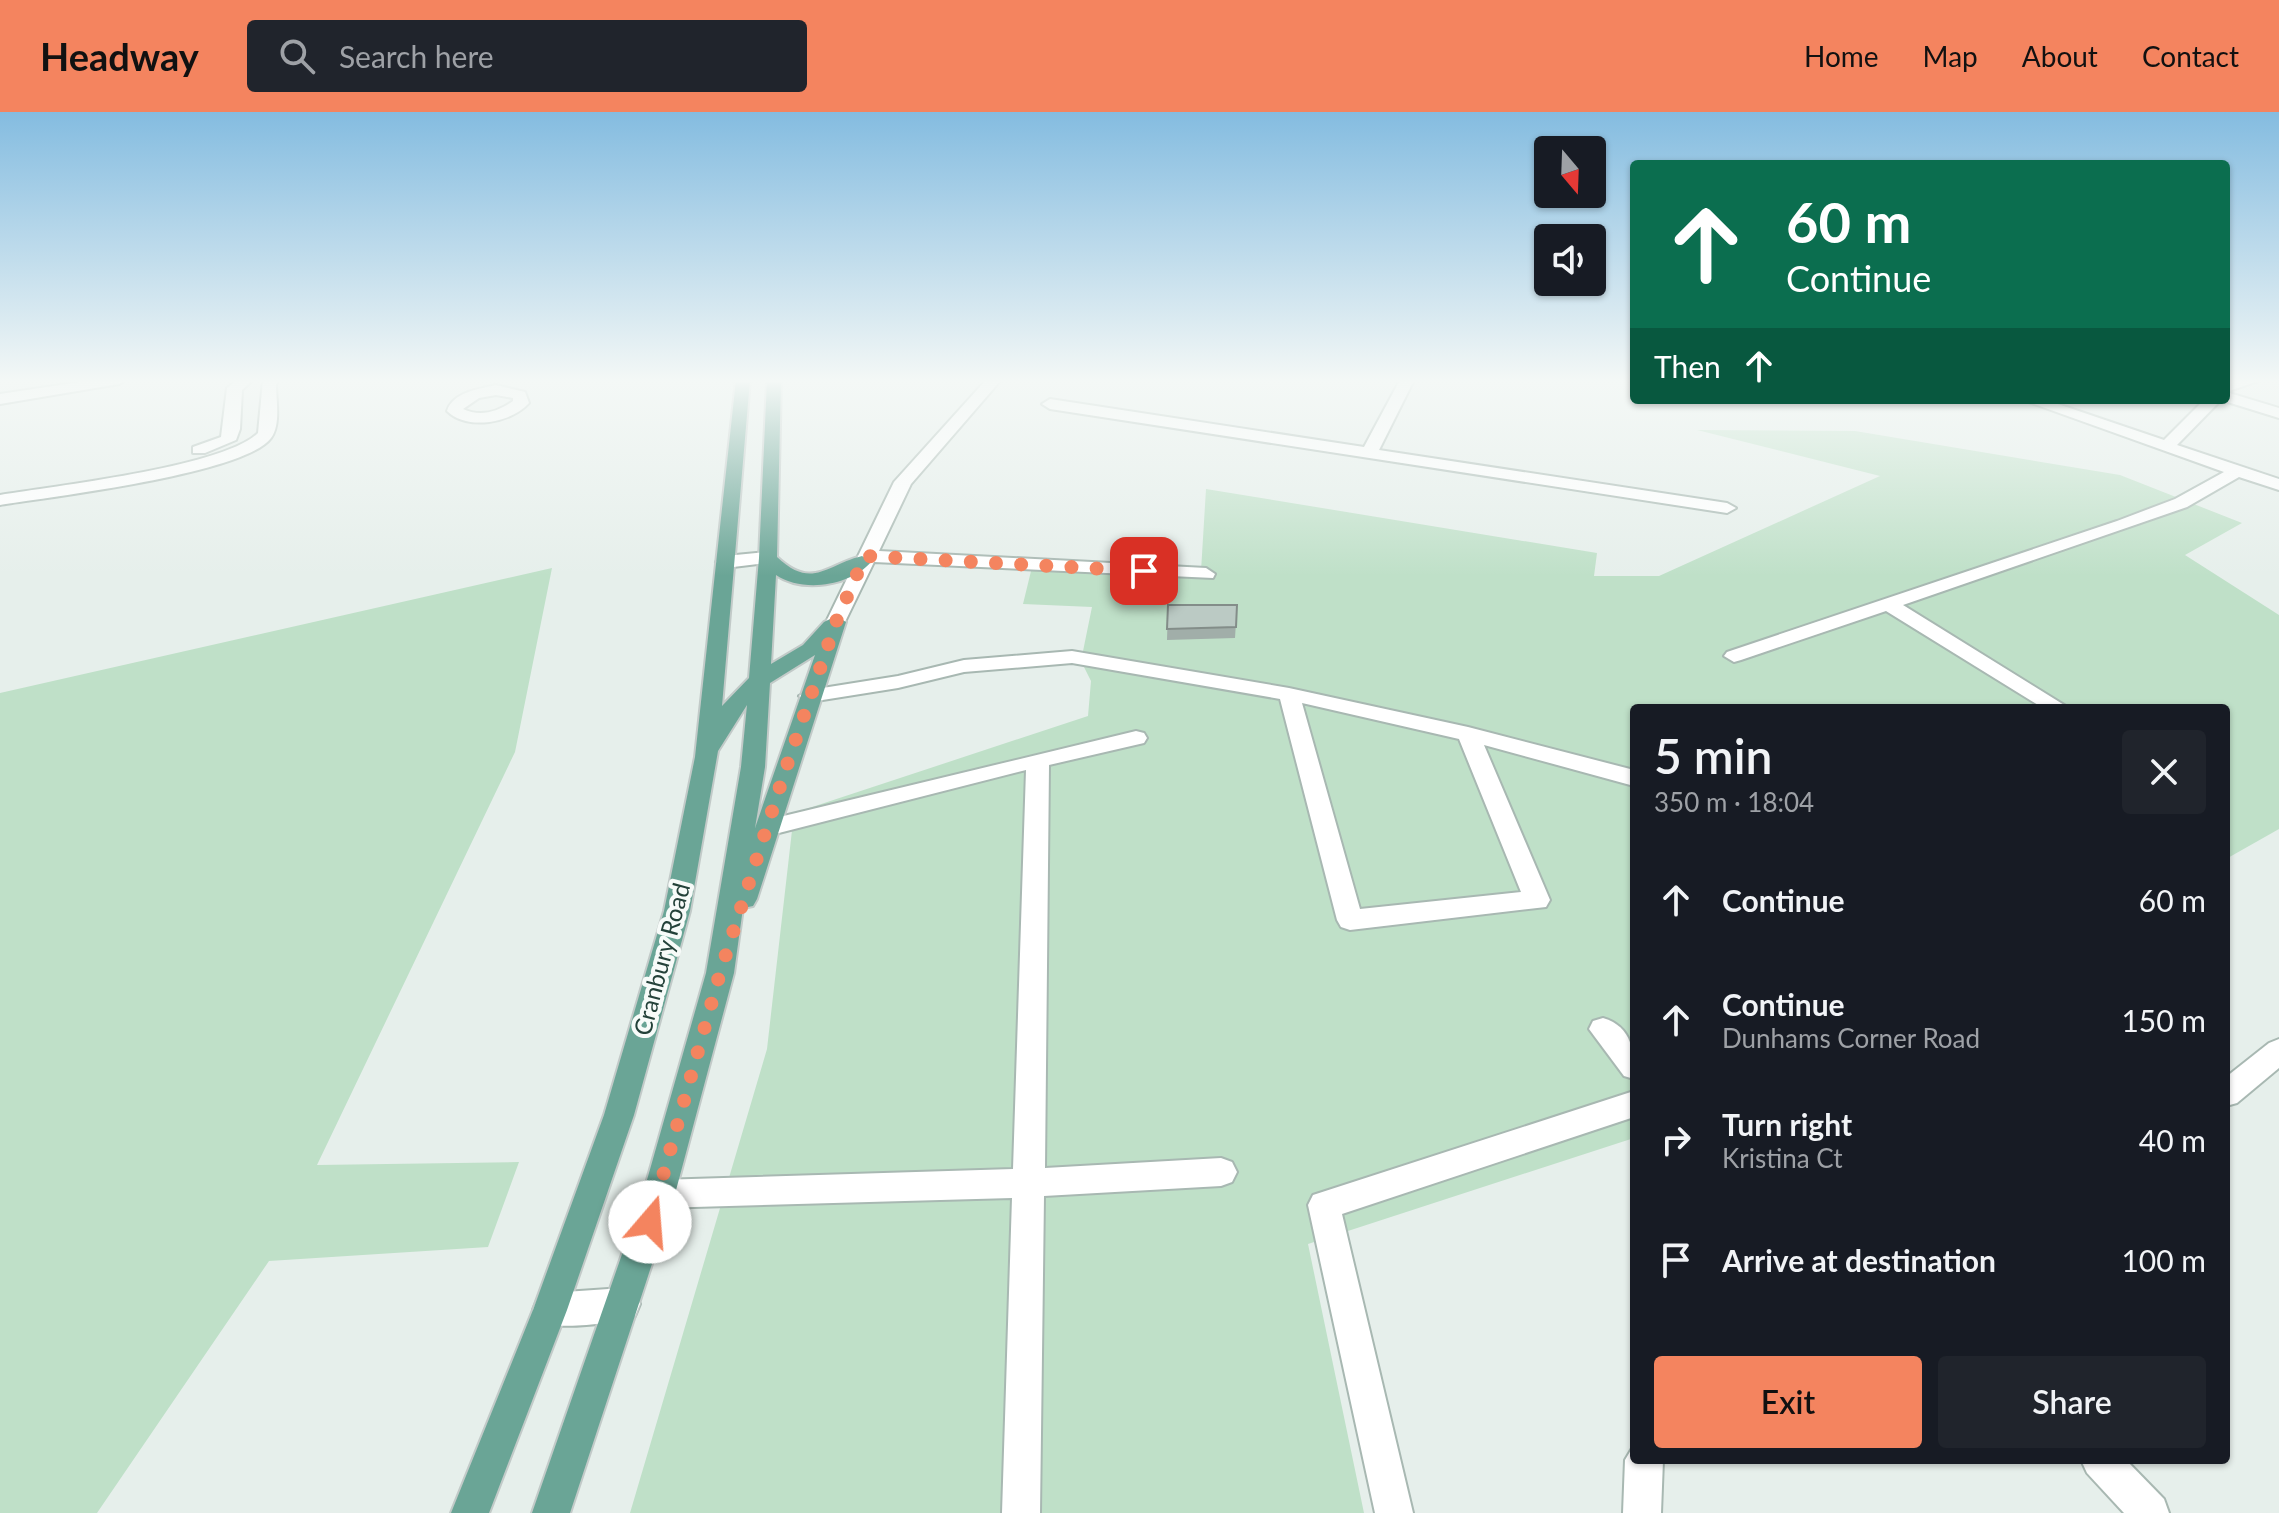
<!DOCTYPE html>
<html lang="en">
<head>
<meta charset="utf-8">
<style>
	body { margin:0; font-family:Lato,sans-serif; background:#20242c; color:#f1f3f6; height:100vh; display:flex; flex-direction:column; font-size:30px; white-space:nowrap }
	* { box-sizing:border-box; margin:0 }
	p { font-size:26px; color:#9ea1a6 }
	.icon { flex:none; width:44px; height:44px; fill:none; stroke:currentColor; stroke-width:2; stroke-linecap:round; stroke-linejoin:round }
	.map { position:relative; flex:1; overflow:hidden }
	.details { position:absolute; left:1630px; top:592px; width:600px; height:760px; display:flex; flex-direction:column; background:#171b24; border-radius:8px; box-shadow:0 2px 6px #0004 }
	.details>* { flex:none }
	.hud { position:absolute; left:1630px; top:48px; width:600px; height:244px; border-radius:8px; box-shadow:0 2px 6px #0004; background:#0b6e4f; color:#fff; overflow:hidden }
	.needle { width:52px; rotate:161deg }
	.buttons { position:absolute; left:1534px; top:24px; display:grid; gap:16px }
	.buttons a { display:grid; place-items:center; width:72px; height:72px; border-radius:8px; background:#171b24; box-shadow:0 2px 6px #0004; font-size:40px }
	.pin { position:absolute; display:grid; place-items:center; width:68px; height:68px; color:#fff; margin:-34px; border-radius:16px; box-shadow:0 4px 12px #0006 }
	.me { position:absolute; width:88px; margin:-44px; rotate:18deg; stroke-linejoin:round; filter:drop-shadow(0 0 6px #0008) }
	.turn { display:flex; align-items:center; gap:28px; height:168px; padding:0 24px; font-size:36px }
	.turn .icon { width:104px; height:104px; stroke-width:2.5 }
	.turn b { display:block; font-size:56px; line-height:68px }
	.then { display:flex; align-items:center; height:76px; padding:0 24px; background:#0003; gap:16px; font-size:30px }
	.round { display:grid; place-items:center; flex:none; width:84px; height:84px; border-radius:8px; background:#20242c }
	.overview { display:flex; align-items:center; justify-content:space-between; height:136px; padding:0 24px }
	h1 { font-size:48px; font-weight:600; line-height:60px }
	.cta { display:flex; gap:16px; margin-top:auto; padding:16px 24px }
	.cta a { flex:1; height:92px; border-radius:8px; background:#f4845f; color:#111; font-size:32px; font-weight:600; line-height:92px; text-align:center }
	.cta a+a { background:#20242c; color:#f1f3f6 }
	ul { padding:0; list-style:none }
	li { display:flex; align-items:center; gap:24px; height:120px; padding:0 24px }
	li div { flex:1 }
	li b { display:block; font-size:30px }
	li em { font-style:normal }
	header { display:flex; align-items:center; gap:48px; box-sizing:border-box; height:112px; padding:0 40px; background:#f4845f; color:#111 }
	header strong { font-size:38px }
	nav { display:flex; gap:44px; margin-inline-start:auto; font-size:28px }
	.search { width:560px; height:72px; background:#20242c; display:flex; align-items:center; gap:20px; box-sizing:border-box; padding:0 28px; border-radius:8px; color:#9ea1a6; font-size:30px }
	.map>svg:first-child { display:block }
	.green { fill:#bfe0c8 }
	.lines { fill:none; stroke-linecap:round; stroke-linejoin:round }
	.minor-casing { stroke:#a8b8b2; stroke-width:4 }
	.major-casing { stroke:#c2cac8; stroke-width:4 }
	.minor { fill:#fff; fill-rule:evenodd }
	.major { fill:#6aa596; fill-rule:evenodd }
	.wall { fill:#a1aea9 }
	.building { fill:#bbcac4; stroke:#838d89; stroke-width:2 }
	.route { stroke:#f4845f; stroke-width:14; stroke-dasharray:0 25.2 }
	.labels { text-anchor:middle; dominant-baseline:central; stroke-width:8; stroke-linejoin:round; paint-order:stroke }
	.street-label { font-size:24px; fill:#24423a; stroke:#f7fbf9 }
</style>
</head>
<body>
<header>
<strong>Headway</strong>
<div class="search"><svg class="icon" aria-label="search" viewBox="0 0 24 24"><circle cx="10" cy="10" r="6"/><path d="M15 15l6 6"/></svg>Search here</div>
<nav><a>Home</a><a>Map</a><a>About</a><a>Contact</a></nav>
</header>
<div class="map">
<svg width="2279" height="1401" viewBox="0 0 2279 1401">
	<rect width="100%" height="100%" fill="#e6efeb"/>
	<!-- green -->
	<g class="green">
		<path d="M1697 318 1855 319 2120 363 2242 411 2185 443 2279 503V717L2226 747V596H1634V1026L1308 1132 1364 1401H630L767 937 794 701 1088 604 1091 569 1081 549 1092 495 1023 492 1032 455 1201 459 1206 377 1597 441 1594 464H1659L1880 364Z"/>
		<path d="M552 456 515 640 317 1053 519 1050 488 1135 269 1149 97 1401H0V581Z"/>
	</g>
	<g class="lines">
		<!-- minor casing -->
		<g class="minor-casing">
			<g id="minor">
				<path d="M93 268H126L119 272 0 292V282Z"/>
				<path d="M237 268H253L242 278 240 317 236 328 205 341H193V335L221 325 227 276Z"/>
				<path d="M263 268H279L276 272C276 289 281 312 271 326 245 362 49 385 0 393V383C54 374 224 355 258 321Z"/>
				<path d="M986 268H1001L911 372 879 439 1206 456 1215 462 1213 466 874 450 843 514H829L826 510 894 370Z"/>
				<path d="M1400 268H1414L1379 338 1727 391 1736 396 1727 401 1050 297 1042 292 1050 287 1364 335Z"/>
				<path d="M2239 268H2261L2226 280 2279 296V306L2221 288 2177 333 2279 367V378L2239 365 2187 395 1903 493 2069 596H2043L1886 499 1741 548 1734 550 1724 544 1727 540 2117 409 2175 387 2224 360 2023 288H2046L2164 328 2204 288H2226V271Z"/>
				<path d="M496 273 525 280 529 291C511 311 467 319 447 299 453 280 479 277 496 273ZM496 283 513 286V289C498 300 480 305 463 297L479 286Z"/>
				<path d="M768 440 775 442 777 446 775 450 725 456 716 450 725 444Z"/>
				<path d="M1072 539 1289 576 1468 615 1634 658V674L1484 633 1550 788 1546 795 1350 818 1341 815 1337 808 1280 587 1072 551 964 560 898 576 810 590 799 584 810 578 898 564 964 548ZM1302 591 1459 627 1521 780 1360 797Z"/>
				<path d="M1136 619 1144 621 1147 626 1144 631 1049 653 1045 1056 1221 1046 1232 1050 1237 1060 1232 1070 1221 1074 1044 1084 1040 1401H1002L1012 1086 659 1096 648 1092 643 1082 648 1072 659 1068 1013 1057 1026 658 767 724 758 722 755 716 758 710 767 708Z"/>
				<path d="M1603 906C1633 915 1634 940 1634 967L1624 964 1589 917 1593 909Z"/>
				<path d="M2279 927V956L2237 991 2226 994V965L2269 931Z"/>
				<path d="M1634 979V1005L1342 1102 1413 1401H1375L1308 1093 1313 1083Z"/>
				<path d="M623 1176 635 1180 640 1192 635 1204C613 1212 560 1218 538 1210L533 1198 538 1186 550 1181Z"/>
				<path d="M1634 1333V1348H1663L1661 1401H1623L1625 1348Z"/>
				<path d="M2081 1348H2126L2164 1387 2169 1401H2124L2087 1361Z"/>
			</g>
		</g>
		<!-- major casing -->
		<g class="major-casing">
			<path id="major" d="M736 268H750L722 594 749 566 759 446 767 268H781L777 445C812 478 826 453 862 444L871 450C850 474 803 481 776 463L771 552 803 533 824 510 836 504 846 510 757 787 753 794 743 796 734 861 675 1082 570 1401H532L643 1082 706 861 741 655 747 593 718 639 690 799 634 1003 567 1198 489 1401H451L533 1198 604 1003 664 799 695 645ZM815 543 755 716 765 655 770 571Z"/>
		</g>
		<!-- minor -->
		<use href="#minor" class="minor"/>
		<!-- major -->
		<use href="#major" class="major"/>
	</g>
	<!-- wall -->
	<path class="wall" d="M1168 493H1237L1235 526 1167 528Z"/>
	<!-- building -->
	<path class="building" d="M1168 493H1237L1236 515 1167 517Z"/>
	<!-- sky -->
	<linearGradient id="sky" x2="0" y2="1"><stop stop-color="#84bce0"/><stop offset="0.58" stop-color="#f4f8f6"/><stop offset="1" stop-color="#f4f8f6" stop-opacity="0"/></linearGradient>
	<rect width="2279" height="464" fill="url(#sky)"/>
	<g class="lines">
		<!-- route -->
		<path class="route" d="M650 1110 720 861 785 659 836 510 865 444 1144 459"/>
	</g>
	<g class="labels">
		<!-- street labels -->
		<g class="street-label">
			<text transform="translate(661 847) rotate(-75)">Cranbury Road</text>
		</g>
	</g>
</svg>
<div class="buttons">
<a><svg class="needle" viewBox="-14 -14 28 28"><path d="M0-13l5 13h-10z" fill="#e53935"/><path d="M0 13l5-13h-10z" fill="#9ea1a6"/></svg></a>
<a><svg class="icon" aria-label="sound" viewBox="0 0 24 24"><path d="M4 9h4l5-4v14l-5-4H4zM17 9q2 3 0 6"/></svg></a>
</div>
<div class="pin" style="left:1144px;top:459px;background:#d93025"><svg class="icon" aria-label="arrive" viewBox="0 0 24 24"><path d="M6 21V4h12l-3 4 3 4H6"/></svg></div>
<svg class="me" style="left:650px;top:1110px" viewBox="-20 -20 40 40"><circle r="19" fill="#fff"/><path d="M0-13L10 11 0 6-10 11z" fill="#f4845f"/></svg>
<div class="hud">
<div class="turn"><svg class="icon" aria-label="ahead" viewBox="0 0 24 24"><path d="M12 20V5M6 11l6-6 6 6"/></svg><div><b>60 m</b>Continue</div></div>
<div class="then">Then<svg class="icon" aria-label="ahead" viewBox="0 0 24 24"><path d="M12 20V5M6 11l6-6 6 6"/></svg></div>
</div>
<section class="details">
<div class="overview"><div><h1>5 min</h1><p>350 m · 18:04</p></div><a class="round"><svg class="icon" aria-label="close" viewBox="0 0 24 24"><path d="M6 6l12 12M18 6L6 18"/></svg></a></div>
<ul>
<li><svg class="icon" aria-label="ahead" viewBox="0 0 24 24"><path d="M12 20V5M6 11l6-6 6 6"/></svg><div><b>Continue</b></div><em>60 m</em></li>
<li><svg class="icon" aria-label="ahead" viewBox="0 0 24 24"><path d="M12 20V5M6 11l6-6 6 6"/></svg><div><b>Continue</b><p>Dunhams Corner Road</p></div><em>150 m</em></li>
<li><svg class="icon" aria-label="right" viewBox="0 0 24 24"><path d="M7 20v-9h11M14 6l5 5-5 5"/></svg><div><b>Turn right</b><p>Kristina Ct</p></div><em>40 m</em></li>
<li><svg class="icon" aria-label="arrive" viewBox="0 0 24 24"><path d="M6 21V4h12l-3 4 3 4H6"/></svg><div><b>Arrive at destination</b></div><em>100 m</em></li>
</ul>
<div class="cta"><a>Exit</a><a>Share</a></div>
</section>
</div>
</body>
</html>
